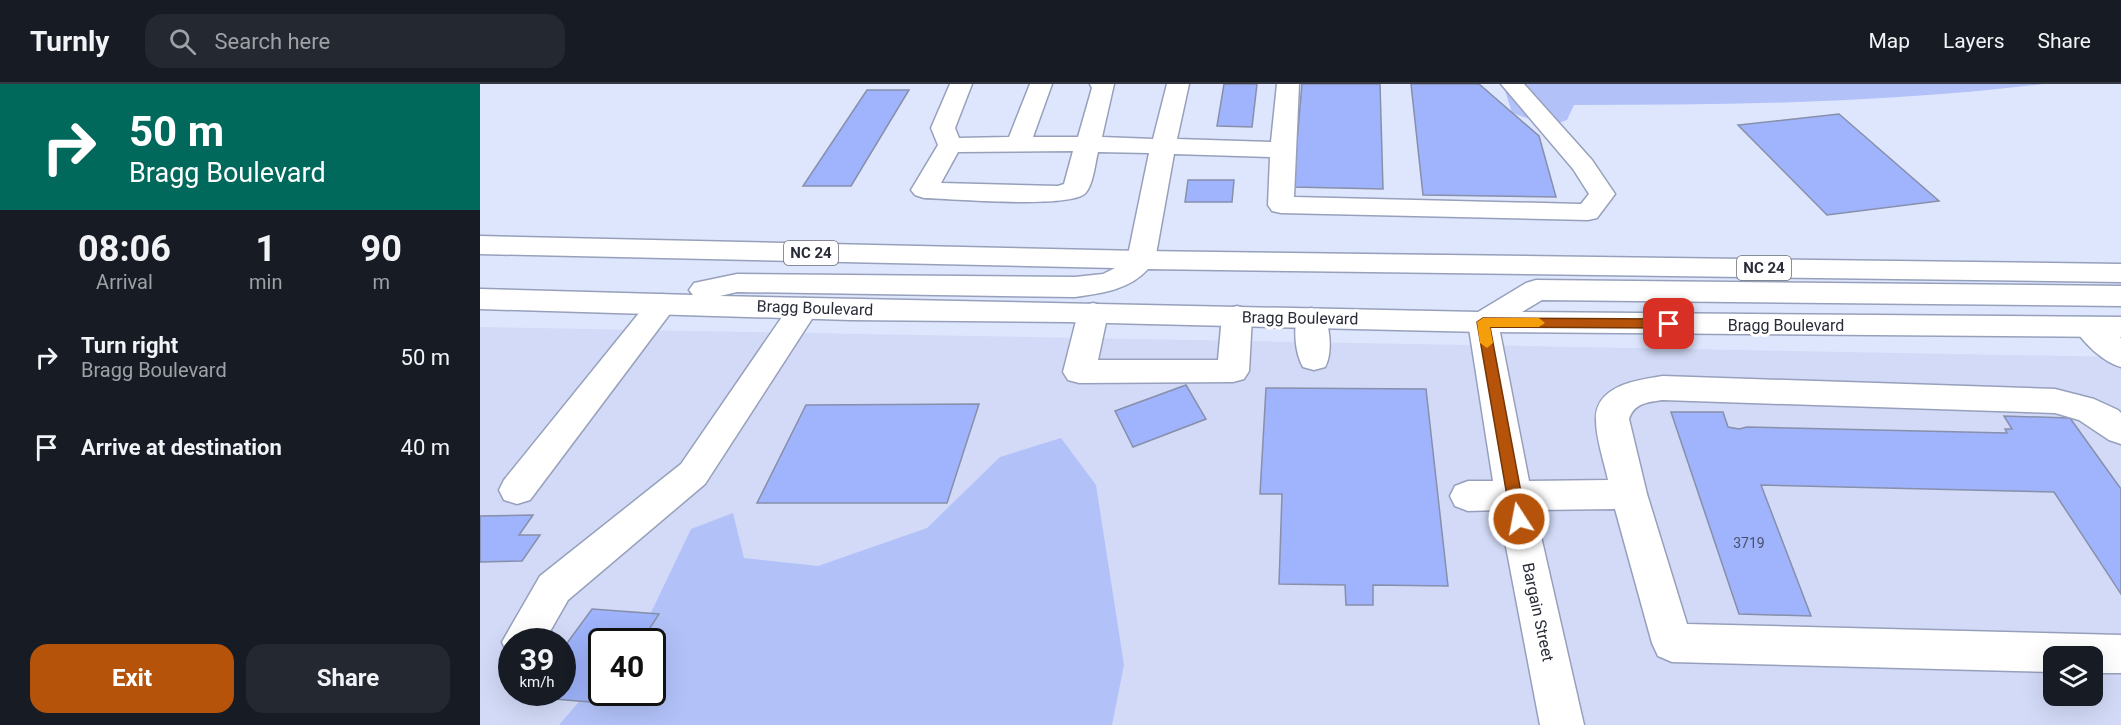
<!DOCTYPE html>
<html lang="en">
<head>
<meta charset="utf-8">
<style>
	body { margin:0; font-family:Roboto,sans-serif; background:#242831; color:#f1f3f6; height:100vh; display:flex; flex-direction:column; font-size:22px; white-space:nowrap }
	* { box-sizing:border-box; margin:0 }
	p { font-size:20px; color:#9ea1a6 }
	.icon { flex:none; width:33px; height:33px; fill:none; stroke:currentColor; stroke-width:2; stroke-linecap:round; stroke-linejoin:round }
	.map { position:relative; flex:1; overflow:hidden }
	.sheet { display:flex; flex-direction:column; background:#171b24; width:480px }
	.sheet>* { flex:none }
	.guide { background:#00695c; color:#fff; overflow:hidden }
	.controls { position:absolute; left:1563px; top:562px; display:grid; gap:12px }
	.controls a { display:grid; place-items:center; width:60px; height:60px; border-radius:12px; background:#171b24; box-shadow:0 6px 24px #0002; font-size:30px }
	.speed { position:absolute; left:18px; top:544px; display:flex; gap:12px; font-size:30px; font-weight:700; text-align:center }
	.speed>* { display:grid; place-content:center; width:78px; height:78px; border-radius:50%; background:#171b24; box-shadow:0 6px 24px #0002; line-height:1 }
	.speed small { font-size:15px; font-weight:400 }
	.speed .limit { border:3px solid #111; border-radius:9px; background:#fff; color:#111 }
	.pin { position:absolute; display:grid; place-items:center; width:51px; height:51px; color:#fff; margin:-26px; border-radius:12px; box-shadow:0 3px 9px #0006 }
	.me { position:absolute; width:66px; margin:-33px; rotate:349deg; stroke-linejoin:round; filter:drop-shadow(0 0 4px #0008) }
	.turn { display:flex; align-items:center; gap:21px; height:126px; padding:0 30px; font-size:27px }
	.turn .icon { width:78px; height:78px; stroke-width:2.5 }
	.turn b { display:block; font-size:42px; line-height:51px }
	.eta { display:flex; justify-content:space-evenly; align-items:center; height:102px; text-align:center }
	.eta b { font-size:36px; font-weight:700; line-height:42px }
	.action { display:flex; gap:12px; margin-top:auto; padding:12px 30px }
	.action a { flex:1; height:69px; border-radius:18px; background:#b45309; color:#fff; font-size:24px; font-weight:700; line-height:69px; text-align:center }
	.action a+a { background:#242831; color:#f1f3f6 }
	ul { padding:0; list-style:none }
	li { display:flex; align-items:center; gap:18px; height:90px; padding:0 30px }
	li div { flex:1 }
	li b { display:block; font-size:22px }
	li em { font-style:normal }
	header { display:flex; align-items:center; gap:36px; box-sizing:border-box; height:84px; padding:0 30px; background:#171b24; border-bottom:2px solid #363941 }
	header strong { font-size:28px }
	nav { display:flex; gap:33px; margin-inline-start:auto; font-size:21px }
	.search { width:420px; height:54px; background:#242831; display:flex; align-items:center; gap:15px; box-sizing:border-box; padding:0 21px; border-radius:18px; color:#9ea1a6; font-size:22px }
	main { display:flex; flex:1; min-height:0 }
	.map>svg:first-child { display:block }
	.built { fill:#d2daf7; fill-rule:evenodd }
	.green { fill:#b2c2f9 }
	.building { fill:#9fb4fc; stroke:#878faa; stroke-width:1.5 }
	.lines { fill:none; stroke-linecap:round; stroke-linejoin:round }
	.minor-casing { stroke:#97a0bb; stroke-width:3 }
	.major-casing { stroke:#97a0bb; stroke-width:3 }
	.minor { fill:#fff; fill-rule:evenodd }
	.major { fill:#fff; fill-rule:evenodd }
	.route { fill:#b45309; stroke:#753606; stroke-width:1.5 }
	.slow { fill:#f59e0b }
	.labels { text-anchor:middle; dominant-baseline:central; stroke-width:6; stroke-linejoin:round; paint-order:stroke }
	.number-label { font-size:14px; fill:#474f69 }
	.shield { fill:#fff; stroke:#6a6c74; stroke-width:1.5 }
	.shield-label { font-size:15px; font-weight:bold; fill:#2a2d38 }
	.street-label { font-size:16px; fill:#2a2d38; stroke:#fff }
</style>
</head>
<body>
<header>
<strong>Turnly</strong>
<div class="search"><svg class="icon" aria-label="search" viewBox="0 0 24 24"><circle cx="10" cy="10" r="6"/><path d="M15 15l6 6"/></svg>Search here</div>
<nav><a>Map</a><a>Layers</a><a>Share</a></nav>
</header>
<main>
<section class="sheet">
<div class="guide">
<div class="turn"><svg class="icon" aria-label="right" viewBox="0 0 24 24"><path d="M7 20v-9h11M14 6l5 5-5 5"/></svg><div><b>50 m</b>Bragg Boulevard</div></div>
</div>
<div class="eta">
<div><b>08:06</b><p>Arrival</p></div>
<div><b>1</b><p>min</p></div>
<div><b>90</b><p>m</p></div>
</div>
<ul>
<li><svg class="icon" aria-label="right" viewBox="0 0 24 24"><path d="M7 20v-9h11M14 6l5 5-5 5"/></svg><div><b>Turn right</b><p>Bragg Boulevard</p></div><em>50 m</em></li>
<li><svg class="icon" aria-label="arrive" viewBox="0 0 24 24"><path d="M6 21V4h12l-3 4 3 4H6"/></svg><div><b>Arrive at destination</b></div><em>40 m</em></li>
</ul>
<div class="action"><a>Exit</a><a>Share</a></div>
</section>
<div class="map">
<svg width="1641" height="641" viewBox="0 0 1641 641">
	<rect width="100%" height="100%" fill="#dee6fd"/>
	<!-- built -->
	<path class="built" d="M0 243 1641 273V641H0ZM32 558H82V609H32ZM122 558H172V609H122ZM1574 573H1612V612H1574Z"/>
	<!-- green -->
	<g class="green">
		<path d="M1023 0H1563C1407 19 1251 21 1094 21L1087 36 1070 42 1032 29Z"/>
		<path d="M581 354 616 401 644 581 632 641H79L121 592 122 609H172V558H150L166 539 211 445 253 429 264 474 338 482 447 444 520 373Z"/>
	</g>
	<!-- building -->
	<g class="building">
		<path d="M744 0H777L772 43 737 42Z"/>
		<path d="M822 0H900L903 105 813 103Z"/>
		<path d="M931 0H999L1059 52 1076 113 943 111Z"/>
		<path d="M387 6H429L371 102H323Z"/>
		<path d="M1359 30 1459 117 1347 131 1258 41Z"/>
		<path d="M708 96H754L752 118H705Z"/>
		<path d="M706 301 726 335 653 363 635 327Z"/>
		<path d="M786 304 946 305 968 502 893 501V521H866L865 501 799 500 802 410H780Z"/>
		<path d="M499 320 467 419H277L326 321Z"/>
		<path d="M1191 328H1243L1248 343 1259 345 1267 343 1527 349 1525 345H1532L1524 332 1590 334 1641 405V510L1574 408 1281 401 1331 532 1259 530Z"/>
		<path d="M53 431 39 451H60L42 477 0 478V432Z"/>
		<path d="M112 525 179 530 161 558H122V609H128L122 619 50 613 52 609H82V566Z"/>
	</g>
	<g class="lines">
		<!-- minor casing -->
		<g class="minor-casing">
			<g id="minor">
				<path d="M470 0H492L475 44 479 54 529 53 550 0H572L553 53H598L612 4 610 0H634L622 53 673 55 687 0H709L697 55 791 58 797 0H819L814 113 1101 120 1109 110 1093 85 1021 0H1044L1112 76 1135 110 1117 134 1108 136 801 129 792 127 788 121 790 73 694 70 675 176 671 182 661 185 651 182 647 176 669 69 618 68C615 79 613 105 603 111 581 124 475 115 444 114L435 111 431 106 458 61 451 44ZM593 67 584 100 578 102 461 99 478 68Z"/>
				<path d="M182 210 192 213 197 220 192 227 50 416 37 420 24 416 19 406 24 396 172 213Z"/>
				<path d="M324 214 335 217 339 224 225 400 88 516 64 558H32V573L28 571 22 558 60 492 201 380 313 217Z"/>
				<path d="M613 219 624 222 628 229 618 276H738L742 232 746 225 757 222 768 225 772 232 769 287 764 295 753 298 599 299 588 296 583 288 598 229 602 222Z"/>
				<path d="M831 224 842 227C850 240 853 269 845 283L834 286 823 283C815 270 812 240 820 227Z"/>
				<path d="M1003 228 1014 231 1018 238 1049 397 1128 396C1124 377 1116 355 1116 336 1115 301 1158 296 1183 292L1575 305 1614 315 1638 326 1641 329V360L1629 356 1599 336 1575 329 1183 316C1168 318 1154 319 1149 335L1167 410 1207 540 1641 551V589H1612V573H1574V588L1192 578 1178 572 1172 559 1135 425 1055 426 1104 641H1060L1019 426 988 427 975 422 970 412 975 402 988 397H1013L988 238 992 231Z"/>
				<path d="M1609 233 1620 236 1641 254V283C1623 278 1603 259 1594 243L1598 236Z"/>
			</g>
		</g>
		<!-- major casing -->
		<g class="major-casing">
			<path id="major" d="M0 152 661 167 1641 180V198L668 185C649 206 622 209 595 213L257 208 240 212 998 228 1046 199 1056 196 1641 202V222L1062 216 1042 228 1641 233V253L1003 248 587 238 371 236 0 225V205L213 211 209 206 214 199 257 190 595 193 623 190 635 184 0 170Z"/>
		</g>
		<!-- minor -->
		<use href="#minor" class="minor"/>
		<!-- major -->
		<use href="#major" class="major"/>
	</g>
	<!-- route -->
	<path class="route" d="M1003 234 1189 235 1196 240 1189 244 1010 243 1046 435 1044 439 1039 441 1033 439 1031 435 997 238Z"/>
	<!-- slow -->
	<path class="slow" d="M1003 234H1059L1065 239 1059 243H1010L1013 259 1007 264 1000 259 997 238Z"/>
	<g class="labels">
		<!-- number labels -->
		<g class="number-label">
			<text x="1269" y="459">3719</text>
		</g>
		<!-- shield labels -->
		<g class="shield">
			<rect x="304" y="157" width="54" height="24" rx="4.5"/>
			<rect x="1257" y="172" width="54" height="24" rx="4.5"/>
		</g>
		<g class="shield-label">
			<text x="331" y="169">NC 24</text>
			<text x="1284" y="184">NC 24</text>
		</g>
		<!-- street labels -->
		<g class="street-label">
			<text transform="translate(335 224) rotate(2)">Bragg Boulevard</text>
			<text transform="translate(820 234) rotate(1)">Bragg Boulevard</text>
			<text x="1306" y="241">Bragg Boulevard</text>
			<text transform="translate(1058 528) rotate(78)">Bargain Street</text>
		</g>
	</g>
</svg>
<div class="controls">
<a><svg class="icon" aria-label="layers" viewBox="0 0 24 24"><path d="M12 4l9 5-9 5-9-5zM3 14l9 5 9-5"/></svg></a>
</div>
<div class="speed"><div>39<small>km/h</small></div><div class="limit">40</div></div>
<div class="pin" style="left:1189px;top:240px;background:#d93025"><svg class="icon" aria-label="arrive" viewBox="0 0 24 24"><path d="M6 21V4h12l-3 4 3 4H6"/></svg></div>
<svg class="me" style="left:1039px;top:435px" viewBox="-20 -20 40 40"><circle r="17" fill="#b45309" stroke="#fff" stroke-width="3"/><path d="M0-11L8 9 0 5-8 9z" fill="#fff"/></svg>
</div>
</main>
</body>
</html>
